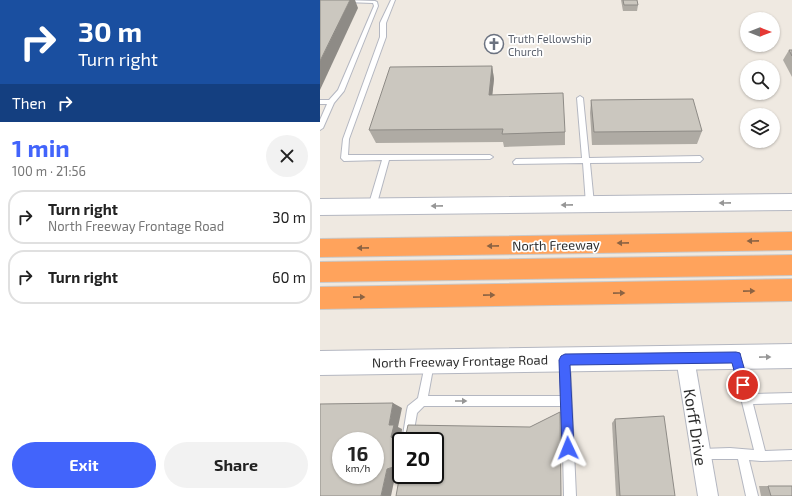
<!DOCTYPE html>
<html lang="en">
<head>
<meta charset="utf-8">
<style>
	body { margin:0; font-family:"Exo 2",sans-serif; background:#f2f2f2; color:#222; height:100vh; display:flex; flex-direction:column; font-size:15px; white-space:nowrap }
	* { box-sizing:border-box; margin:0 }
	p { font-size:13px; color:#767676 }
	.icon { flex:none; width:22px; height:22px; fill:none; stroke:currentColor; stroke-width:2; stroke-linecap:round; stroke-linejoin:round }
	.map { position:relative; flex:1; overflow:hidden }
	.sheet { display:flex; flex-direction:column; background:#fff; width:320px }
	.sheet>* { flex:none }
	.banner { background:#1a4fa0; color:#fff; overflow:hidden }
	.needle { width:26px; rotate:90deg }
	.tools { position:absolute; left:420px; top:12px; display:grid; gap:8px }
	.tools a { display:grid; place-items:center; width:40px; height:40px; border-radius:50%; background:#fff; box-shadow:0 1px 3px #0004; font-size:20px }
	.speed { position:absolute; left:12px; top:432px; display:flex; gap:8px; font-size:20px; font-weight:700; text-align:center }
	.speed>* { display:grid; place-content:center; width:52px; height:52px; border-radius:50%; background:#fff; box-shadow:0 1px 3px #0004; line-height:1 }
	.speed small { font-size:10px; font-weight:400 }
	.speed .limit { border:2px solid #111; border-radius:6px; background:#fff; color:#111 }
	.pin { position:absolute; display:grid; place-items:center; width:34px; height:34px; color:#fff; margin:-17px; border:2px solid #fff; border-radius:50%; box-shadow:0 1px 4px #0007 }
	.me { position:absolute; width:44px; margin:-22px; rotate:358deg; stroke-linejoin:round; filter:drop-shadow(0 0 3px #0008) }
	.turn { display:flex; align-items:center; gap:14px; height:84px; padding:0 12px; font-size:18px }
	.turn .icon { width:52px; height:52px; stroke-width:2.5 }
	.turn b { display:block; font-size:28px; line-height:34px }
	.then { display:flex; align-items:center; height:38px; padding:0 12px; background:#0003; gap:8px; font-size:15px }
	.round { display:grid; place-items:center; flex:none; width:42px; height:42px; border-radius:21px; background:#f2f2f2 }
	.headline { display:flex; align-items:center; justify-content:space-between; height:68px; padding:0 12px }
	h1 { font-size:24px; font-weight:700; line-height:30px; color:#4264fb }
	.primary-button { display:flex; gap:8px; margin-top:auto; padding:8px 12px }
	.primary-button a { flex:1; height:46px; border-radius:24px; background:#4264fb; color:#fff; font-size:16px; font-weight:700; line-height:46px; text-align:center }
	.primary-button a+a { background:#f2f2f2; color:#222 }
	ul { padding:0; list-style:none }
	li { display:flex; align-items:center; gap:12px; height:54px; margin:0 8px 6px; padding:0 4px; border:2px solid #e0e0e0; border-radius:16px }
	li div { flex:1 }
	li b { display:block; font-size:15px }
	li em { font-style:normal }
	main { display:flex; flex:1; min-height:0 }
	.map>svg:first-child { display:block }
	.lines { fill:none; stroke-linecap:round; stroke-linejoin:round }
	.service-casing { stroke:#b4b7c1; stroke-width:2 }
	.minor-casing { stroke:#b4b7c1; stroke-width:2 }
	.secondary-casing { stroke:#b4b7c1; stroke-width:2 }
	.motorway-casing { stroke:#c9c9c9; stroke-width:2 }
	.service { fill:#fff; fill-rule:evenodd }
	.minor { fill:#fff; fill-rule:evenodd }
	.secondary { fill:#fff; fill-rule:evenodd }
	.motorway { fill:#ffa35c; fill-rule:evenodd }
	.wall { fill:#afaba4 }
	.shaded-wall { fill:#8e8b86 }
	.building { fill:#cbc7bf; stroke:#8e8b86; fill-rule:evenodd }
	.oneway { fill:#969696 }
	.oneway2 { fill:#8c6343 }
	.route { fill:#4264fb; stroke:#2b41a3 }
	.labels { text-anchor:middle; dominant-baseline:central; stroke-width:3.5; stroke-linejoin:round; paint-order:stroke }
	.far-worship-label { font-size:11px; fill:#5b616d; stroke:#fff; text-anchor:start }
	.street-label { font-size:13px; fill:#2e2e2e; stroke:#fff }
	.near-street-label { font-size:16px; fill:#2e2e2e; stroke:#fff }
</style>
</head>
<body>
<main>
<section class="sheet">
<div class="banner">
<div class="turn"><svg class="icon" aria-label="right" viewBox="0 0 24 24"><path d="M7 20v-9h11M14 6l5 5-5 5"/></svg><div><b>30 m</b>Turn right</div></div>
<div class="then">Then<svg class="icon" aria-label="right" viewBox="0 0 24 24"><path d="M7 20v-9h11M14 6l5 5-5 5"/></svg></div>
</div>
<div class="headline"><div><h1>1 min</h1><p>100 m · 21:56</p></div><a class="round"><svg class="icon" aria-label="close" viewBox="0 0 24 24"><path d="M6 6l12 12M18 6L6 18"/></svg></a></div>
<ul>
<li><svg class="icon" aria-label="right" viewBox="0 0 24 24"><path d="M7 20v-9h11M14 6l5 5-5 5"/></svg><div><b>Turn right</b><p>North Freeway Frontage Road</p></div><em>30 m</em></li>
<li><svg class="icon" aria-label="right" viewBox="0 0 24 24"><path d="M7 20v-9h11M14 6l5 5-5 5"/></svg><div><b>Turn right</b></div><em>60 m</em></li>
</ul>
<div class="primary-button"><a>Exit</a><a>Share</a></div>
</section>
<div class="map">
<svg width="472" height="496" viewBox="0 0 472 496">
	<rect width="100%" height="100%" fill="#efe9e1"/>
	<g class="lines">
		<!-- service casing -->
		<g class="service-casing">
			<g id="service">
				<path d="M23 0 55 1 57 2 58 6 24 91 14 103 3 128 0 130V120L7 104H0V100H9L18 90 54 6 53 3 25 2H23Z"/>
				<path d="M71 0H75L66 23V37L29 139 28 155H170L173 157 170 159 69 160 56 207 52 210 48 207 62 160 24 161 21 158 23 139 60 37V23Z"/>
				<path d="M260 96 263 98 269 158 380 156 383 159 380 162 270 163 274 204 270 207 266 204 263 163 194 164 193 162 196 159 262 158 257 98Z"/>
				<path d="M416 353 419 355 421 358 431 394 472 393V403L433 404 445 451 472 450V460L441 461 429 460 438 496H426L418 459H381L377 458 376 454 377 450 381 449 410 448 434 450 411 358 413 355Z"/>
				<path d="M245 356 248 358 250 361 256 496H244L242 406H104L97 413 92 441H82L87 410 88 406 98 398 106 360 109 358 112 360 114 363 108 396H241L240 361 242 358Z"/>
			</g>
		</g>
		<!-- minor casing -->
		<g class="minor-casing">
			<path id="minor" d="M365 349 371 352 374 358 398 496H378L356 358 359 352Z"/>
		</g>
		<!-- secondary casing -->
		<g class="secondary-casing">
			<g id="secondary">
				<path d="M472 194V210L0 215V199Z"/>
				<path d="M472 344V368L0 375V351Z"/>
			</g>
		</g>
		<!-- motorway casing -->
		<g class="motorway-casing">
			<g id="motorway">
				<path d="M472 232V250L0 257V239Z"/>
				<path d="M472 255V275L0 282V262Z"/>
				<path d="M472 279V301L0 309V287Z"/>
			</g>
		</g>
		<!-- service -->
		<use href="#service" class="service"/>
		<!-- minor -->
		<use href="#minor" class="minor"/>
		<!-- secondary -->
		<use href="#secondary" class="secondary"/>
		<!-- motorway -->
		<use href="#motorway" class="motorway"/>
	</g>
	<!-- wall -->
	<g class="wall">
		<path d="M301 0H317L318 5 317 11H303Z"/>
		<path d="M469 50H472V77L463 60Z"/>
		<path d="M172 66 174 79 172 95 245 132V145L184 147 183 142 56 143 49 130Z"/>
		<path d="M271 100 382 131 377 144 272 145 270 113Z"/>
		<path d="M295 419 355 496H296L292 423Z"/>
		<path d="M439 486H448L472 496H441Z"/>
	</g>
	<!-- shaded-wall -->
	<g class="shaded-wall">
		<path d="M30 0H35L38 8 0 90V61Z"/>
		<path d="M172 66 174 79 171 108 169 95Z"/>
		<path d="M73 403 82 408 78 427 82 429 81 441 73 439 71 437 69 425Z"/>
		<path d="M73 467V472H76L71 496H61L67 469Z"/>
	</g>
	<!-- building -->
	<g class="building">
		<path d="M0 0H30L0 61Z"/>
		<path d="M303 0H317L318 5H304Z"/>
		<path d="M469 50H472V56Z"/>
		<path d="M172 66 169 95 243 93 245 132 182 134 183 129 49 130 70 67Z"/>
		<path d="M373 99 382 131 274 132 271 100Z"/>
		<path d="M73 403 69 425H74L71 437 73 439H85L88 425 210 427 240 412 241 496H76L80 474 78 472H73V467L67 469 61 496H0V404ZM21 441H55V475H21ZM81 441H115V475H81Z"/>
		<path d="M344 416 355 496H300L295 419Z"/>
		<path d="M448 486H472V496H451Z"/>
	</g>
	<!-- one-way arrows -->
	<defs><path id="oneway-solid" d="M-6-.8H1V-3.2L6.5 0L1 3.2V.8H-6Z"/></defs>
	<g class="oneway">
		<use href="#oneway-solid" transform="translate(405 203) rotate(179)"/>
		<use href="#oneway-solid" transform="translate(247 205) rotate(179)"/>
		<use href="#oneway-solid" transform="translate(117 206) rotate(179)"/>
		<use href="#oneway-solid" transform="translate(445 357) rotate(-1)"/>
		<use href="#oneway-solid" transform="translate(141 401)"/>
	</g>
	<g class="oneway2">
		<use href="#oneway-solid" transform="translate(433 241) rotate(179)"/>
		<use href="#oneway-solid" transform="translate(303 243) rotate(179)"/>
		<use href="#oneway-solid" transform="translate(173 246) rotate(179)"/>
		<use href="#oneway-solid" transform="translate(43 248) rotate(179)"/>
		<use href="#oneway-solid" transform="translate(429 291) rotate(-1)"/>
		<use href="#oneway-solid" transform="translate(299 293) rotate(-1)"/>
		<use href="#oneway-solid" transform="translate(169 295) rotate(-1)"/>
		<use href="#oneway-solid" transform="translate(39 297) rotate(-1)"/>
	</g>
	<!-- route -->
	<path class="route" d="M416 352 420 353 421 357 429 385 427 389 423 390 419 389 412 363 250 365 254 448 252 452 248 454 244 452 242 448 239 360 241 356 245 354Z"/>
	<!-- icons -->
	<defs>
		<g id="church-ring" transform="scale(1)"><circle r="9.5" fill="#fff" stroke="#6b7280" stroke-width="1.5"/><path d="M-1.2-6h2.4v3.5h3.3v2.4h-3.3V6h-2.4V-.1h-3.3v-2.4h3.3Z" fill="#6b7280"/></g>
	</defs>
	<g fill-rule="evenodd">
		<use href="#church-ring" x="174" y="44"/>
	</g>
	<g class="labels">
		<!-- far-worship labels -->
		<g class="far-worship-label">
			<text x="188" y="38">Truth Fellowship<tspan x="188" dy="13">Church</tspan></text>
		</g>
		<!-- street labels -->
		<g class="street-label">
			<text transform="translate(236 245) rotate(-1)">North Freeway</text>
			<text transform="translate(140 361) rotate(-1)">North Freeway Frontage Road</text>
		</g>
		<!-- near-street labels -->
		<g class="near-street-label">
			<text transform="translate(376 427) rotate(81)">Korff Drive</text>
		</g>
	</g>
</svg>
<div class="tools">
<a><svg class="needle" viewBox="-14 -14 28 28"><path d="M0-13l5 13h-10z" fill="#e53935"/><path d="M0 13l5-13h-10z" fill="#767676"/></svg></a>
<a><svg class="icon" aria-label="search" viewBox="0 0 24 24"><circle cx="10" cy="10" r="6"/><path d="M15 15l6 6"/></svg></a>
<a><svg class="icon" aria-label="layers" viewBox="0 0 24 24"><path d="M12 4l9 5-9 5-9-5zM3 14l9 5 9-5"/></svg></a>
</div>
<div class="speed"><div>16<small>km/h</small></div><div class="limit">20</div></div>
<div class="pin" style="left:423px;top:385px;background:#d93025"><svg class="icon" aria-label="arrive" viewBox="0 0 24 24"><path d="M6 21V4h12l-3 4 3 4H6"/></svg></div>
<svg class="me" style="left:248px;top:448px" viewBox="-20 -20 40 40"><path d="M0-17L14 15 0 8-14 15z" fill="#4264fb" stroke="#fff" stroke-width="4"/></svg>
</div>
</main>
</body>
</html>
